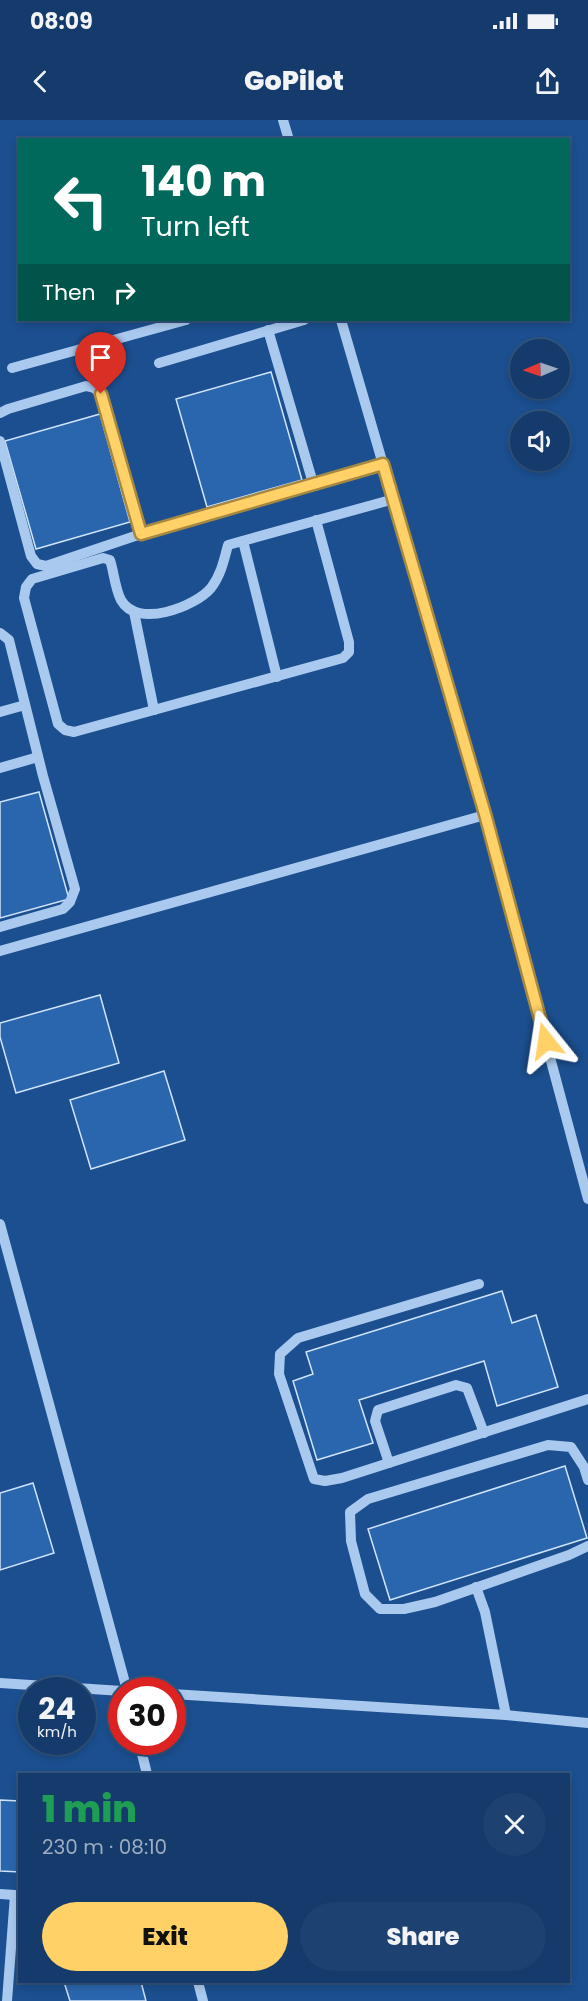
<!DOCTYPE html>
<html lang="en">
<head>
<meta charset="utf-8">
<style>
	body { margin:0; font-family:Poppins,sans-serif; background:#1d4271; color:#f1f3f6; height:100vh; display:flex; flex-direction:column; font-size:22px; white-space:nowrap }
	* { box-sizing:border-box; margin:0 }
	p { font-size:20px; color:#9dadc1 }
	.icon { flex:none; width:33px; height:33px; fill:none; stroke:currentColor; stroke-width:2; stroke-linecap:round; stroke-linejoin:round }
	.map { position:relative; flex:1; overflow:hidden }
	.panel { position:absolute; left:18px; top:1653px; width:552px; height:210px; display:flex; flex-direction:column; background:#143b6b; border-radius:0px; box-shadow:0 3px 9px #0003,0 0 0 2px #33557e }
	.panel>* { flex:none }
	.banner { position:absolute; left:18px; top:18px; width:552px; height:183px; border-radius:0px; box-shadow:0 3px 9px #0003,0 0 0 2px #33557e; background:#00695c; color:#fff; overflow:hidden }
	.needle { width:39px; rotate:268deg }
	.fabs { position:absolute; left:510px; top:219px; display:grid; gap:12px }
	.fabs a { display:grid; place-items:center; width:60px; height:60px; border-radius:50%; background:#143b6b; box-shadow:0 3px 9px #0003,0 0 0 2px #33557e; font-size:30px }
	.speed { position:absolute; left:18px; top:1557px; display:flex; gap:12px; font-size:30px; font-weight:700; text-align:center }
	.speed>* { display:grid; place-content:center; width:78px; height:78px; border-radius:50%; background:#143b6b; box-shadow:0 3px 9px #0003,0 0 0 2px #33557e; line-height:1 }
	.speed small { font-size:15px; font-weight:400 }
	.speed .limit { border:9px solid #d22; background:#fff; color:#111 }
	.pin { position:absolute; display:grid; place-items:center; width:51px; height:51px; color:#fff; margin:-62px -26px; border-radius:50% 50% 50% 0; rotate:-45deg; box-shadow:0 0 6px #0007 }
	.pin .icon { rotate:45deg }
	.me { position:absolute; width:66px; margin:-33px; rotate:345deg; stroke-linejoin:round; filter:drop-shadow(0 0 4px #0008) }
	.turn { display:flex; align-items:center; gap:21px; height:126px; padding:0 24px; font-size:27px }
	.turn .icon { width:78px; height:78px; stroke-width:2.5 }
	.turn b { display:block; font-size:42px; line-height:51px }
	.then { display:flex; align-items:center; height:57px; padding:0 24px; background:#0003; gap:12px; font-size:22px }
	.round { display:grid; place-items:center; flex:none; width:63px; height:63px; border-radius:32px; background:#1d4271 }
	.overview { display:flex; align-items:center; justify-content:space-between; height:102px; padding:0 24px }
	h1 { font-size:36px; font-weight:800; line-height:45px; color:#1e9e55 }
	.primary-button { display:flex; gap:12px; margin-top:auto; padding:12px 24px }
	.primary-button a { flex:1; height:69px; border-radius:36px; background:#ffd166; color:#111; font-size:24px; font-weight:800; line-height:69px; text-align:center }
	.primary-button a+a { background:#1d4271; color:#f1f3f6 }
	.status { display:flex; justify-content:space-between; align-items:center; height:42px; padding:0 30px; background:#143b6b; direction:ltr }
	.status svg { height:16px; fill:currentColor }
	header { display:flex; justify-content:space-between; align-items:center; height:78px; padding:0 24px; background:#143b6b; font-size:27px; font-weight:800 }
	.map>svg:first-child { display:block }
	.building { fill:#2a66ad; stroke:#cfe3fa; stroke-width:1.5 }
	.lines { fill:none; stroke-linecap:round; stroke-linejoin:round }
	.minor { stroke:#a9c9ee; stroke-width:10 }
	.route-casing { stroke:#a68842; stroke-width:15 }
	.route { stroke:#ffd166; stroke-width:10 }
</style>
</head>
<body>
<div class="status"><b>08:09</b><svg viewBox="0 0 49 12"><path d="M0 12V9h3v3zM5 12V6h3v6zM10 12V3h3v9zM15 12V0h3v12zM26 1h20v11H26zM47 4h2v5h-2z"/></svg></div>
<header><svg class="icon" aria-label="back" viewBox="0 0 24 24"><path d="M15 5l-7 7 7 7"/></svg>GoPilot<svg class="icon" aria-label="share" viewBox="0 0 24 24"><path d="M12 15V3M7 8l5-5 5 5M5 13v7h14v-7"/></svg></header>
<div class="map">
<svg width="588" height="1881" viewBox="0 0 588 1881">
	<rect width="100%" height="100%" fill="#1b4f8f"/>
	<!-- building -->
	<g class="building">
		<path d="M271 252 302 360 207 387 176 279Z"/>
		<path d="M100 294 130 402 36 429 5 321Z"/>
		<path d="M39 672 69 779 0 798V682Z"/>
		<path d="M100 875 119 943 16 973 0 917V903Z"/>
		<path d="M164 951 185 1020 91 1049 70 980Z"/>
		<path d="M502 1171 512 1203 536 1195 558 1267 497 1286 484 1241 359 1280 373 1323 317 1340 293 1261 313 1254 306 1232Z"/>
		<path d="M565 1346 587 1418 390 1480 368 1409Z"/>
		<path d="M33 1363 54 1433 0 1450V1373Z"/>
		<path d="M0 1680 20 1681V1752L0 1751Z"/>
		<path d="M64 1862H141L146 1881H70Z"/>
	</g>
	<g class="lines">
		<!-- minor -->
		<g class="minor">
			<path d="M283 0 289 20"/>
			<path d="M341 200 485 695 588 1079"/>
			<path d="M268 210 313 363"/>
			<path d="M159 243 304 200"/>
			<path d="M12 248 186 200"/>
			<path d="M0 293 8 289 86 266 94 268 101 274 141 414"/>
			<path d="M0 321 31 436 37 444 46 446 141 414 383 344"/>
			<path d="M316 400 349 522V532L343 538 74 612 65 610 58 604 24 478 26 467 32 459 103 438 110 440C114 452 115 469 121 480 137 509 195 487 211 468 221 455 224 440 228 425 283 410 338 394 394 379"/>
			<path d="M243 421 277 557"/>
			<path d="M134 492 154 590"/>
			<path d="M0 513 9 520 43 656 75 769 70 782 63 789 0 807"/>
			<path d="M0 592 25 585"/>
			<path d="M0 648 38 637"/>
			<path d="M0 831 485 695"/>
			<path d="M0 1104 127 1570"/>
			<path d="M479 1164 298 1218 280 1234 279 1254 314 1359 325 1361 342 1358 588 1279"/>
			<path d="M389 1343 375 1301 378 1290 456 1265 467 1268 484 1313"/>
			<path d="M588 1360 584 1347 571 1327 548 1325 368 1379 350 1392 351 1421 365 1474 380 1489H404L435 1482 569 1435 588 1426"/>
			<path d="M476 1467 485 1492 506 1595"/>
			<path d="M0 1563 122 1571"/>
			<path d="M172 1574 506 1595 588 1603"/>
			<path d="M139 1622 147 1654"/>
			<path d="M0 1774 15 1775 7 1881"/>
			<path d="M198 1862 203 1881"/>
		</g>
	</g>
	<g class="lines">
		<!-- route casing -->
		<g class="route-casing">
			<path id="route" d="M101 274 141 414 383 344 485 694 546 921"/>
		</g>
		<!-- route -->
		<use href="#route" class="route"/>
	</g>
</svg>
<div class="fabs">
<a><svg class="needle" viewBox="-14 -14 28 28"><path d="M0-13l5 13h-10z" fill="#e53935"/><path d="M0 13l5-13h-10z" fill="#9dadc1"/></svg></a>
<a><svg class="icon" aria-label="sound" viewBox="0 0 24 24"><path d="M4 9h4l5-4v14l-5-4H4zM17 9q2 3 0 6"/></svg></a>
</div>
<div class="speed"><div>24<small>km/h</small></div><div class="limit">30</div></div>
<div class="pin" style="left:101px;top:274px;background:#d93025"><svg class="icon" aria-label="arrive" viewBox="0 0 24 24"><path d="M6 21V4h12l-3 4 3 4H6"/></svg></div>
<svg class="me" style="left:546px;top:921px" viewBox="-20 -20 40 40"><path d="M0-17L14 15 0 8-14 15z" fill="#ffd166" stroke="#fff" stroke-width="4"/></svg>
<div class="banner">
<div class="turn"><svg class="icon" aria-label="left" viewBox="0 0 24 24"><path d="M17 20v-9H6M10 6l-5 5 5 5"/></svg><div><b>140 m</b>Turn left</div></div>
<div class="then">Then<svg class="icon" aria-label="right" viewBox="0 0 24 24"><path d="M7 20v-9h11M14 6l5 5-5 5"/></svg></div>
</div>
<section class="panel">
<div class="overview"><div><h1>1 min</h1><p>230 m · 08:10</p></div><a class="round"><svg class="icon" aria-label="close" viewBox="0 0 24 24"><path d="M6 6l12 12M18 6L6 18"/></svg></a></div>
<div class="primary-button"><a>Exit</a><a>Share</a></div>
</section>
</div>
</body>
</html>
